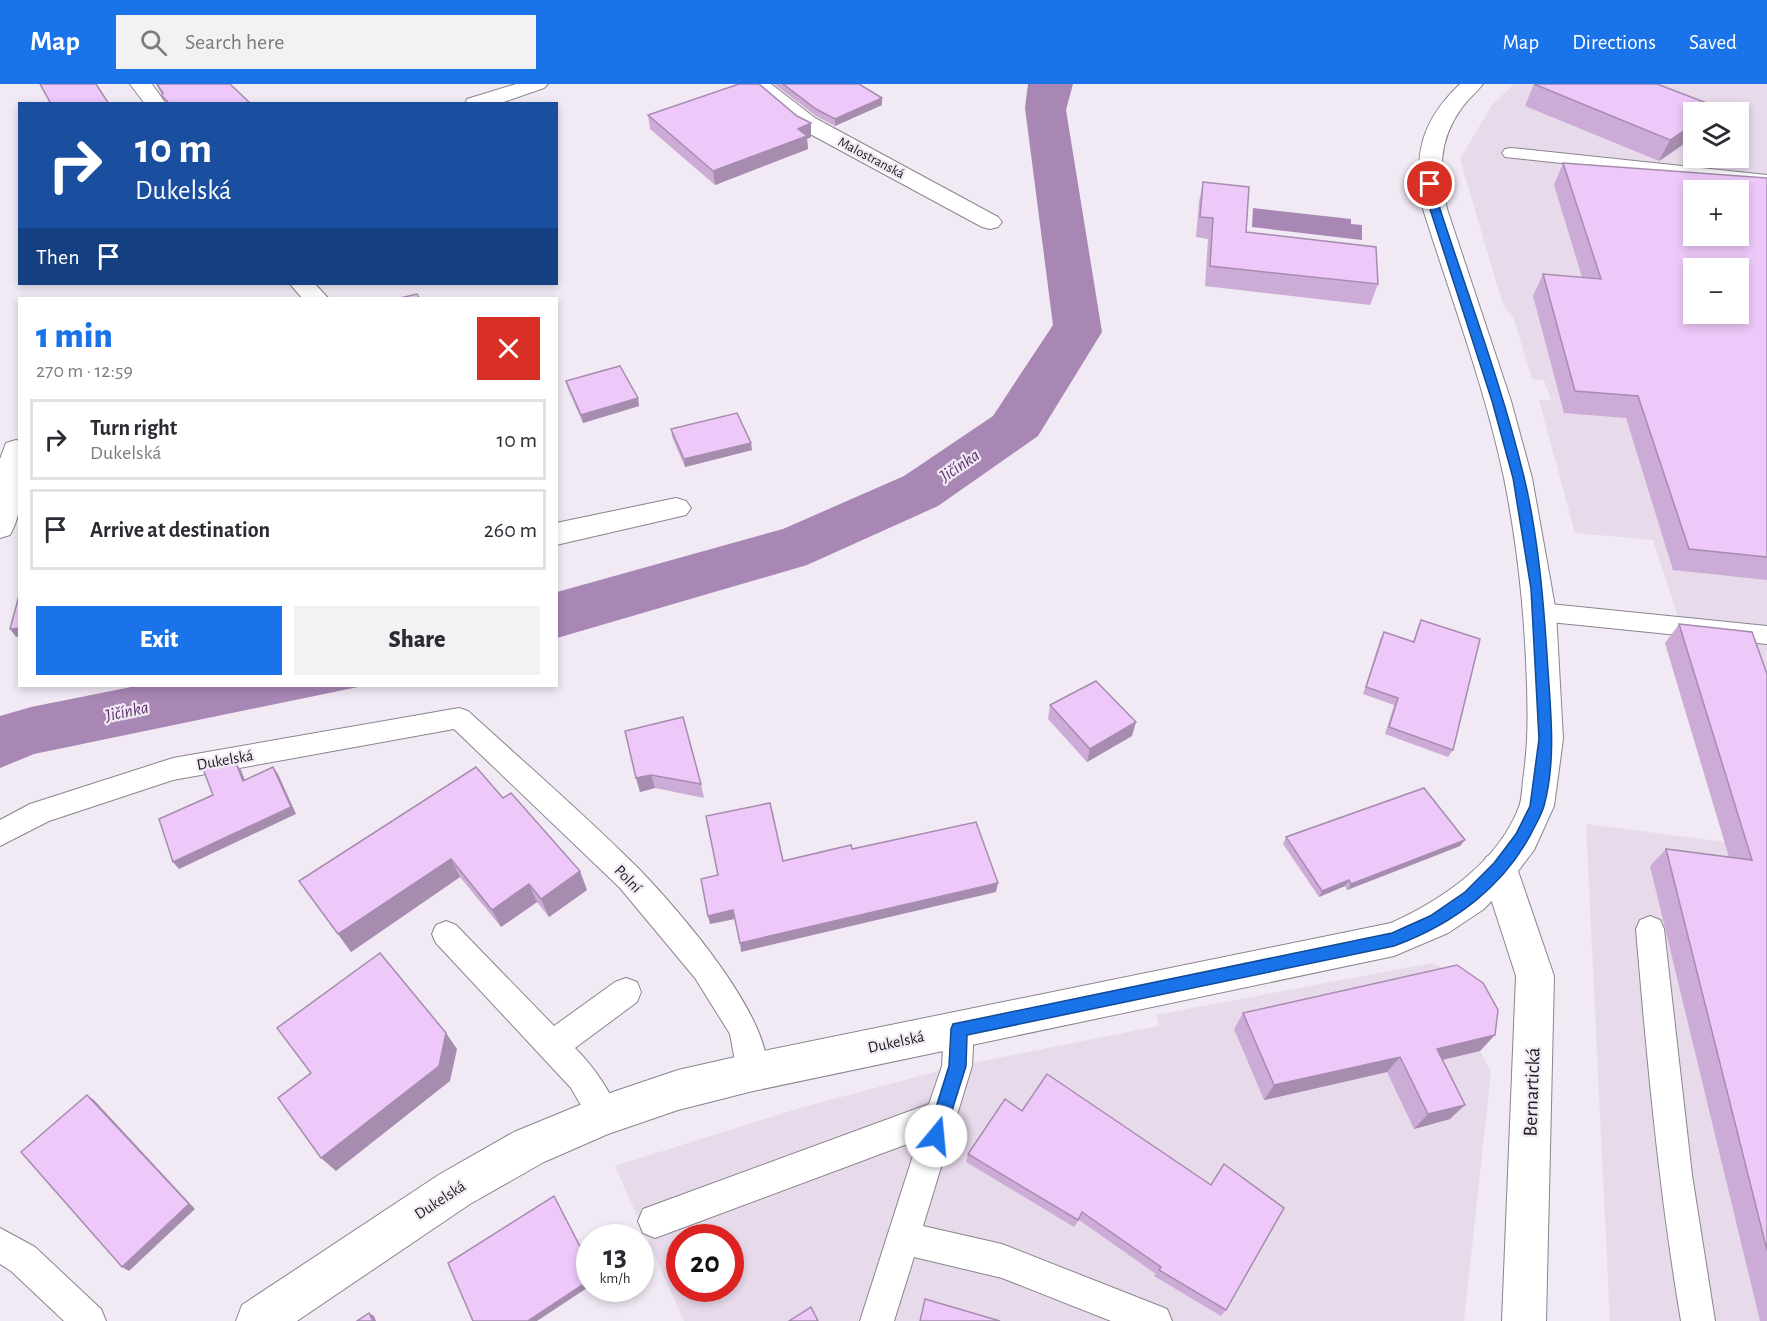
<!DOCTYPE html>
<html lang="en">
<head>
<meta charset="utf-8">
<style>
	body { margin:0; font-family:"Alegreya Sans",sans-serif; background:#f2f2f3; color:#2b2b33; height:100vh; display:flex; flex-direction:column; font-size:22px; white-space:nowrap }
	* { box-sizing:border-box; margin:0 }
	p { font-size:20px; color:#7c7c81 }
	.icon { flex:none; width:33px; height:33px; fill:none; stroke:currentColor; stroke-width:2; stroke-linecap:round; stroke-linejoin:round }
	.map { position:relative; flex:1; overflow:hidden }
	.sheet { position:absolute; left:18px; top:213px; width:540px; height:390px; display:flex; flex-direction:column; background:#fff; border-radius:0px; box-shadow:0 3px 9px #0003 }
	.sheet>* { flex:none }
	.banner { position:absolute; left:18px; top:18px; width:540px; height:183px; border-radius:0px; box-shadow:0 3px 9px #0003; background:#1a4fa0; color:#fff; overflow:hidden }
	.fabs { position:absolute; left:1683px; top:18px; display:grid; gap:12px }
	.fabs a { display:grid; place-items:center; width:66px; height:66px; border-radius:0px; background:#fff; box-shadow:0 3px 9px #0003; font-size:30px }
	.speed { position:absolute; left:576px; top:1140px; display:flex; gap:12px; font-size:30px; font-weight:700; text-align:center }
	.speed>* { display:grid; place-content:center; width:78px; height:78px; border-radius:50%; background:#fff; box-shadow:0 3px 9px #0003; line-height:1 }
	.speed small { font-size:15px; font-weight:400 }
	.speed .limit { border:9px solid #d22; background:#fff; color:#111 }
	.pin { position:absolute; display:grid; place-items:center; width:51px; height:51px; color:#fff; margin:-26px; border:3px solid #fff; border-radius:50%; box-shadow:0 2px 6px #0007 }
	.me { position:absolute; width:66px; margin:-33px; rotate:17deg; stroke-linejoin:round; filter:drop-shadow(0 0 4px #0008) }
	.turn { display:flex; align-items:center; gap:21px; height:126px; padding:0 18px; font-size:27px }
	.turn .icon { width:78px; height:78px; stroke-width:2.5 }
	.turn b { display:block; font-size:42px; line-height:51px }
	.then { display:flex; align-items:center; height:57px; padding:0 18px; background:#0003; gap:12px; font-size:22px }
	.round { display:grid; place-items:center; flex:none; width:63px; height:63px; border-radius:0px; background:#f2f2f3 }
	.headline { display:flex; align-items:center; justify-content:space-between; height:102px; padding:0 18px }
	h1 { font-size:36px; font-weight:800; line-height:45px; color:#1a73e8 }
	.cta { display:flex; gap:12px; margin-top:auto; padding:12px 18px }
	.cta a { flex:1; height:69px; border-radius:0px; background:#1a73e8; color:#fff; font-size:24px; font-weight:800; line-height:69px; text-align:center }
	.cta a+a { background:#f2f2f3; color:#2b2b33 }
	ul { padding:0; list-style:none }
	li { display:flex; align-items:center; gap:18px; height:81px; margin:0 12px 9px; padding:0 6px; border:3px solid #e1e1e2; border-radius:0px }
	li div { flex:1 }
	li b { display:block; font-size:22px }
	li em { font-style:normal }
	header { display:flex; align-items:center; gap:36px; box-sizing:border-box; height:84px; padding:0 30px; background:#1a73e8; color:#fff }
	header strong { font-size:28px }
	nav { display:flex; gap:33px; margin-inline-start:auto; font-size:21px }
	.search { width:420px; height:54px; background:#f2f2f3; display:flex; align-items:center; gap:15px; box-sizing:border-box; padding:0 21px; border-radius:0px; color:#7c7c81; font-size:22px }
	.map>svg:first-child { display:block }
	.built { fill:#e7daeb; fill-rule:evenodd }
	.water { fill:#a987b4 }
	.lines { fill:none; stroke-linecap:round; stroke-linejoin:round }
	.service-casing { stroke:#8b848e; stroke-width:2 }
	.minor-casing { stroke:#8b848e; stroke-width:2 }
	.tertiary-casing { stroke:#8b848e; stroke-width:2 }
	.primary-casing { stroke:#8b848e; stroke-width:2 }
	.service { fill:#fff; fill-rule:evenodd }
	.minor { fill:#fff; fill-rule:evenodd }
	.tertiary { fill:#fff; fill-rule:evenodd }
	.primary { fill:#fff; fill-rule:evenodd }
	.wall { fill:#ccacd6 }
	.shaded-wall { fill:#a68cae }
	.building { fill:#edc8f9; stroke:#a68cae; stroke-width:1.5; fill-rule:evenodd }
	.route { fill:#1a73e8; stroke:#114b97; stroke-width:1.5 }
	.labels { text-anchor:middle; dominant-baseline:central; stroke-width:4.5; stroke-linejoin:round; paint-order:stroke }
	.far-street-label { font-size:14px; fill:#1f1c20; stroke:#f1e9f4 }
	.street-label { font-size:16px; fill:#1f1c20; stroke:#f1e9f4 }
	.water-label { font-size:18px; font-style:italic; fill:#5d306a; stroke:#f1e9f4 }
	.near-street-label { font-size:20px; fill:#1f1c20; stroke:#f1e9f4 }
</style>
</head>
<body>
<header>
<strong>Map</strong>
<div class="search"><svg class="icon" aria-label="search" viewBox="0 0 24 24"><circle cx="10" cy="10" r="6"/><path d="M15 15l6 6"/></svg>Search here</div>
<nav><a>Map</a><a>Directions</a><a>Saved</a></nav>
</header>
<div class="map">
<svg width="1767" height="1237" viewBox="0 0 1767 1237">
	<rect width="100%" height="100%" fill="#f1e9f4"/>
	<!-- built -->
	<g class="built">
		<path d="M1514 0H1767V1237H1610L1586 740 1725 758 1665 559 1687 561 1653 456 1575 449 1539 316H1551L1544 296 1532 295 1514 235 1503 221 1460 75 1492 21ZM1694 28H1738V74H1694ZM1694 106H1738V152H1694ZM1694 184H1738V230H1694Z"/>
		<path d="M1432 879 1464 893 1480 967 1491 988 1464 1237H684L615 1082 800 1024 957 982 1159 942 1156 931ZM680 1154H730V1204H680Z"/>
	</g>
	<!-- water -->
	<g class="water">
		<path d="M1028 0H1073L1066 26 1102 248 1038 352 938 422 807 481 557 554V508L783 445 904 392 993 332 1053 241 1025 24Z"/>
		<path d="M1253 124 1351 135V140L1362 141V156L1252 143Z"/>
		<path d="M136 602H363L34 670 0 684V632L31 623Z"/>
	</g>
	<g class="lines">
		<!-- service casing -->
		<g class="service-casing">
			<g id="service">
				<path d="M1511 64 1767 91V101L1505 73 1502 69 1505 65Z"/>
				<path d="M1540 519 1767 542V560L1540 537 1531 534 1528 528 1531 522Z"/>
				<path d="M459 624 468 627C525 679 584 730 639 785 675 822 786 947 764 999L753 1003 742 999 737 988 730 950 695 894 620 804 454 645 173 696 49 737 0 762V736L30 720 173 674Z"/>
				<path d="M1650 832 1660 836 1664 845 1692 1091 1715 1237H1681C1659 1107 1647 976 1636 845L1640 836Z"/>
				<path d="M446 837 456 841 554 942 615 898 626 894 637 898 641 908 637 918 575 964C594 983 609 1005 620 1031L615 1042 604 1047 593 1042 571 1004 436 859 432 850 436 841Z"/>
				<path d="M959 931 970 935 974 945 972 982 923 1142 1002 1160 1167 1225 1172 1237H1111L1002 1194 914 1173 894 1237H860L918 1056 655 1154 643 1149 638 1137 643 1125 929 1020 942 982 944 945 948 935Z"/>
				<path d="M0 1144 35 1163 101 1225 106 1237H64L11 1187 0 1180Z"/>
			</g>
		</g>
		<!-- minor casing -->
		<g class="minor-casing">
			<g id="minor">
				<path d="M130 0H152L166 20H145Z"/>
				<path d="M516 0H548L544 4 498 20H465L467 15Z"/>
				<path d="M747 0H771L815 34 998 133 1002 138 998 143 990 145 982 143 799 44Z"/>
				<path d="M290 200H315L328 214H302Z"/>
				<path d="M16 356 20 357C20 387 26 424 10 451L0 454V375L6 359Z"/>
				<path d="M676 414 686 417 691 424 686 431 556 461V439Z"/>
			</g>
		</g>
		<!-- tertiary casing -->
		<g class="tertiary-casing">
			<path id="tertiary" d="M1499 768 1512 773 1517 784 1554 892 1546 1237H1502L1516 892 1481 784 1486 773Z"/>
		</g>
		<!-- primary casing -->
		<g class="primary-casing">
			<path id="primary" d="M1460 0H1483C1476 9 1467 16 1461 25 1438 57 1439 88 1447 125L1511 317 1532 394 1556 528 1563 655 1554 722 1534 766 1512 795 1484 825 1448 849 1394 872 753 1007 678 1026 608 1050 544 1078 470 1120 297 1237H236L242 1221 440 1090 514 1048 604 1011 678 986 753 969 1391 839C1442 816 1498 778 1519 723 1522 715 1522 705 1523 696 1528 662 1528 636 1527 602 1525 532 1518 463 1504 394 1485 303 1451 214 1423 125 1413 73 1420 38 1460 0Z"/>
		</g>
		<!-- service -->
		<use href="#service" class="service"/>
		<!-- minor -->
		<use href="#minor" class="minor"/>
		<!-- tertiary -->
		<use href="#tertiary" class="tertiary"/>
		<!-- primary -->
		<use href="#primary" class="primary"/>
	</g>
	<!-- wall -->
	<g class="wall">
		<path d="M156 0H230L251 20H166Z"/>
		<path d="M774 0H859L882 21 835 42 816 32Z"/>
		<path d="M1534 0 1717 23 1714 28H1694V53L1659 77 1525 22Z"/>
		<path d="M648 31 797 32 811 39V53L807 55 808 65 715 101 650 45Z"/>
		<path d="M1563 79 1767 94V496L1673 486 1626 334 1564 329 1533 212 1543 190 1582 193 1554 101Z"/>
		<path d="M1203 98 1246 148 1378 200 1370 221 1205 202 1208 155 1196 153 1199 118Z"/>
		<path d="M566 297 638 314 639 322 583 339 568 305Z"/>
		<path d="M671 345 752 366 685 383 672 353Z"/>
		<path d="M1421 536 1453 666 1448 673 1385 650 1394 621 1363 610 1380 556 1384 548 1413 558 1418 543Z"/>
		<path d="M1679 540 1767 590V1237H1760L1650 782 1666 765 1729 773 1665 559Z"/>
		<path d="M1050 621 1132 652 1087 678 1048 635Z"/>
		<path d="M625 647 701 700 704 714 655 704 640 708Z"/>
		<path d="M503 714 587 806 549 833 537 818 501 843 460 793 351 868 299 797Z"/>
		<path d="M1286 753 1460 762 1347 806 1345 802 1319 813 1283 760Z"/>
		<path d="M1243 929 1480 967 1443 976 1450 1035 1414 1045 1387 988 1264 1016 1234 945Z"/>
		<path d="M1022 1027 1226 1226 1221 1232 1154 1192 1156 1190 1079 1136 1074 1143 966 1078 968 1070Z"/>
	</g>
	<!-- shaded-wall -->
	<g class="shaded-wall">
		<path d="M882 14V21L835 42V35Z"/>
		<path d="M811 39V53L807 55 808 65 715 101 713 87Z"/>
		<path d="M1694 40V53L1659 77 1670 56Z"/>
		<path d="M638 314 639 322 583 339 581 331Z"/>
		<path d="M751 359 752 366 685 383 684 375Z"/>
		<path d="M20 544V552L16 553 10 545Z"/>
		<path d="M1136 638 1132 652 1087 678 1090 665Z"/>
		<path d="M236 679 241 686 248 704 243 697Z"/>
		<path d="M273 683 278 690 296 730 179 785 173 778Z"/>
		<path d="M651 691 655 704 640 708 636 694Z"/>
		<path d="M1465 756 1460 762 1347 806 1351 800Z"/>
		<path d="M451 775 460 793 351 868 338 850Z"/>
		<path d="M580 787 587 806 549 833 541 815Z"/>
		<path d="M1349 796 1345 802 1319 813 1322 807Z"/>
		<path d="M998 799 996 808 741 868 740 859Z"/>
		<path d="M529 800 537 818 501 843 492 826Z"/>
		<path d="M733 826 735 835 710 840 708 832Z"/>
		<path d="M446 949 457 965 450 997 336 1087 321 1074Z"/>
		<path d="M1495 951 1480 967 1423 980 1437 965Z"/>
		<path d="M1400 973 1387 988 1264 1016 1274 1001Z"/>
		<path d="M87 1011 94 1016 195 1125 129 1187 122 1183Z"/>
		<path d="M1465 1021 1450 1035 1414 1045 1428 1030Z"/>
		<path d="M554 1112 590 1180V1182Z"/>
		<path d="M590 1196V1202L537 1237H528Z"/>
		<path d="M369 1229 374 1232 376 1237H373Z"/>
	</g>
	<!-- building -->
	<g class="building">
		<path d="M40 0H96L109 20H51Z"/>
		<path d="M157 0H230L251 20H170L162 12 163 9Z"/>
		<path d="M739 0H759L797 32 811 39 798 45 807 52 713 87 648 31Z"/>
		<path d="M783 0H859L882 14 835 35 816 25Z"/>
		<path d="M1534 0H1657L1717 23 1709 28H1694V40L1670 56Z"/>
		<path d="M1563 79 1767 94V473L1689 465 1638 312 1575 307 1543 190 1601 195ZM1694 106H1738V152H1694ZM1694 184H1738V230H1694Z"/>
		<path d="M1203 98 1249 103 1246 148 1376 163 1378 200 1210 182 1213 134 1200 133Z"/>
		<path d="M417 210 419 214H400Z"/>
		<path d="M620 282 638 314 581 331 566 297Z"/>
		<path d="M737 329 751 359 684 375 671 345Z"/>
		<path d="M20 508V544L10 545Z"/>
		<path d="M1421 536 1480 555 1453 666 1389 643 1398 614 1366 603 1384 548 1414 558Z"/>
		<path d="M1679 540 1752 548 1767 590V1166L1666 765 1752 776Z"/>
		<path d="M1096 597 1136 638 1090 665 1050 621Z"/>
		<path d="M683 633 701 700 651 691 636 694 625 647Z"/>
		<path d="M236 679 243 697 273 683 291 723 173 778 159 735 213 711 203 685Z"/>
		<path d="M476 683 503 714 511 709 580 787 541 815 529 800 492 826 451 775 338 850 299 797Z"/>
		<path d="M1424 704 1465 756 1351 800 1349 796 1322 807 1286 753Z"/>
		<path d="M770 719 783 777 851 761 852 765 976 738 998 799 740 859 733 826 708 832 701 795 718 791 706 732Z"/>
		<path d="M380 869 446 949 439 982 321 1074 278 1014 311 989 277 944Z"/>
		<path d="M1457 881 1483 899 1498 926 1495 951 1437 965 1465 1021 1428 1030 1400 973 1274 1001 1243 929Z"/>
		<path d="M1047 990 1211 1101 1224 1080 1284 1124 1226 1226 1159 1186 1161 1183 1082 1128 1078 1136 968 1070 1005 1015 1022 1027Z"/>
		<path d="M87 1011 189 1120 122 1183 21 1068Z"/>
		<path d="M554 1112 590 1182V1196L528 1237H473L448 1179Z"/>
		<path d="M925 1215 1000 1237H920Z"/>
		<path d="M811 1223 818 1237H789Z"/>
		<path d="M369 1229 373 1237H357Z"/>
	</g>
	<!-- route -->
	<path class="route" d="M1430 97 1435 100 1440 125C1469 214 1502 302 1524 393 1539 456 1544 522 1548 586 1551 631 1556 678 1544 722 1542 729 1538 736 1535 742 1507 801 1454 840 1394 862L967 951 966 982 944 1052 942 1058 936 1060 930 1058 927 1052 949 982 951 945 953 940 1392 849 1430 832 1465 808 1494 779 1516 750 1530 722 1539 655 1531 505 1513 394 1492 317 1430 125 1426 100Z"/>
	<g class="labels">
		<!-- far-street labels -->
		<g class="far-street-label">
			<text transform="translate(871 74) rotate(28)">Malostranská</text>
		</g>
		<!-- street labels -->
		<g class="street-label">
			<text transform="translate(225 676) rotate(-10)">Dukelská</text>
			<text transform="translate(628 795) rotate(46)">Polní</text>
			<text transform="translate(896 958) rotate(-12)">Dukelská</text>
			<text transform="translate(440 1116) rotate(-33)">Dukelská</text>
		</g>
		<!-- water labels -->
		<g class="water-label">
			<text transform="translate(960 382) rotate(-34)">Jičínka</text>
			<text transform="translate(127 628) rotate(-12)">Jičínka</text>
		</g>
		<!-- near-street labels -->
		<g class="near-street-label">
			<text transform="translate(1532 1008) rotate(-88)">Bernartická</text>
		</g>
	</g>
</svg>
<div class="fabs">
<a><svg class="icon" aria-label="layers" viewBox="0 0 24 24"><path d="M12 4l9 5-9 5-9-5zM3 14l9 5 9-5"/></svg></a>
<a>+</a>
<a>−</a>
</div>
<div class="speed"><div>13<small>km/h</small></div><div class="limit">20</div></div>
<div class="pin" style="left:1430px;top:100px;background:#d93025"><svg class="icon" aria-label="arrive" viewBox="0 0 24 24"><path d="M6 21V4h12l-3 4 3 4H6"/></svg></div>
<svg class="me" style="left:936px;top:1052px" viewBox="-20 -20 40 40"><circle r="19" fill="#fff"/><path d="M0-13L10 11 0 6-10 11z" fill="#1a73e8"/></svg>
<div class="banner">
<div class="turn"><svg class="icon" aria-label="right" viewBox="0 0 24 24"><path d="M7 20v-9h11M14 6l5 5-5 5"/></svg><div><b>10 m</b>Dukelská</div></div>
<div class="then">Then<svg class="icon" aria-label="arrive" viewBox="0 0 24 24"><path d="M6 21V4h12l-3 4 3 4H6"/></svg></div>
</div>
<section class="sheet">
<div class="headline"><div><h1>1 min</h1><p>270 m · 12:59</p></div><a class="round" style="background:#d93025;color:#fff"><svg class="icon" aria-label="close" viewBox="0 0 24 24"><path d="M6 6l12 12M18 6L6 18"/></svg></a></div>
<ul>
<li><svg class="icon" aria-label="right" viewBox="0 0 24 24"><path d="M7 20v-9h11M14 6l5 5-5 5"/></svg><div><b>Turn right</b><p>Dukelská</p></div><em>10 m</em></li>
<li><svg class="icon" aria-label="arrive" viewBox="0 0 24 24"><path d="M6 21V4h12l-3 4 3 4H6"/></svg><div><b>Arrive at destination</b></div><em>260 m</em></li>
</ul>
<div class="cta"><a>Exit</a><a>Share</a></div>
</section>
</div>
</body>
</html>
